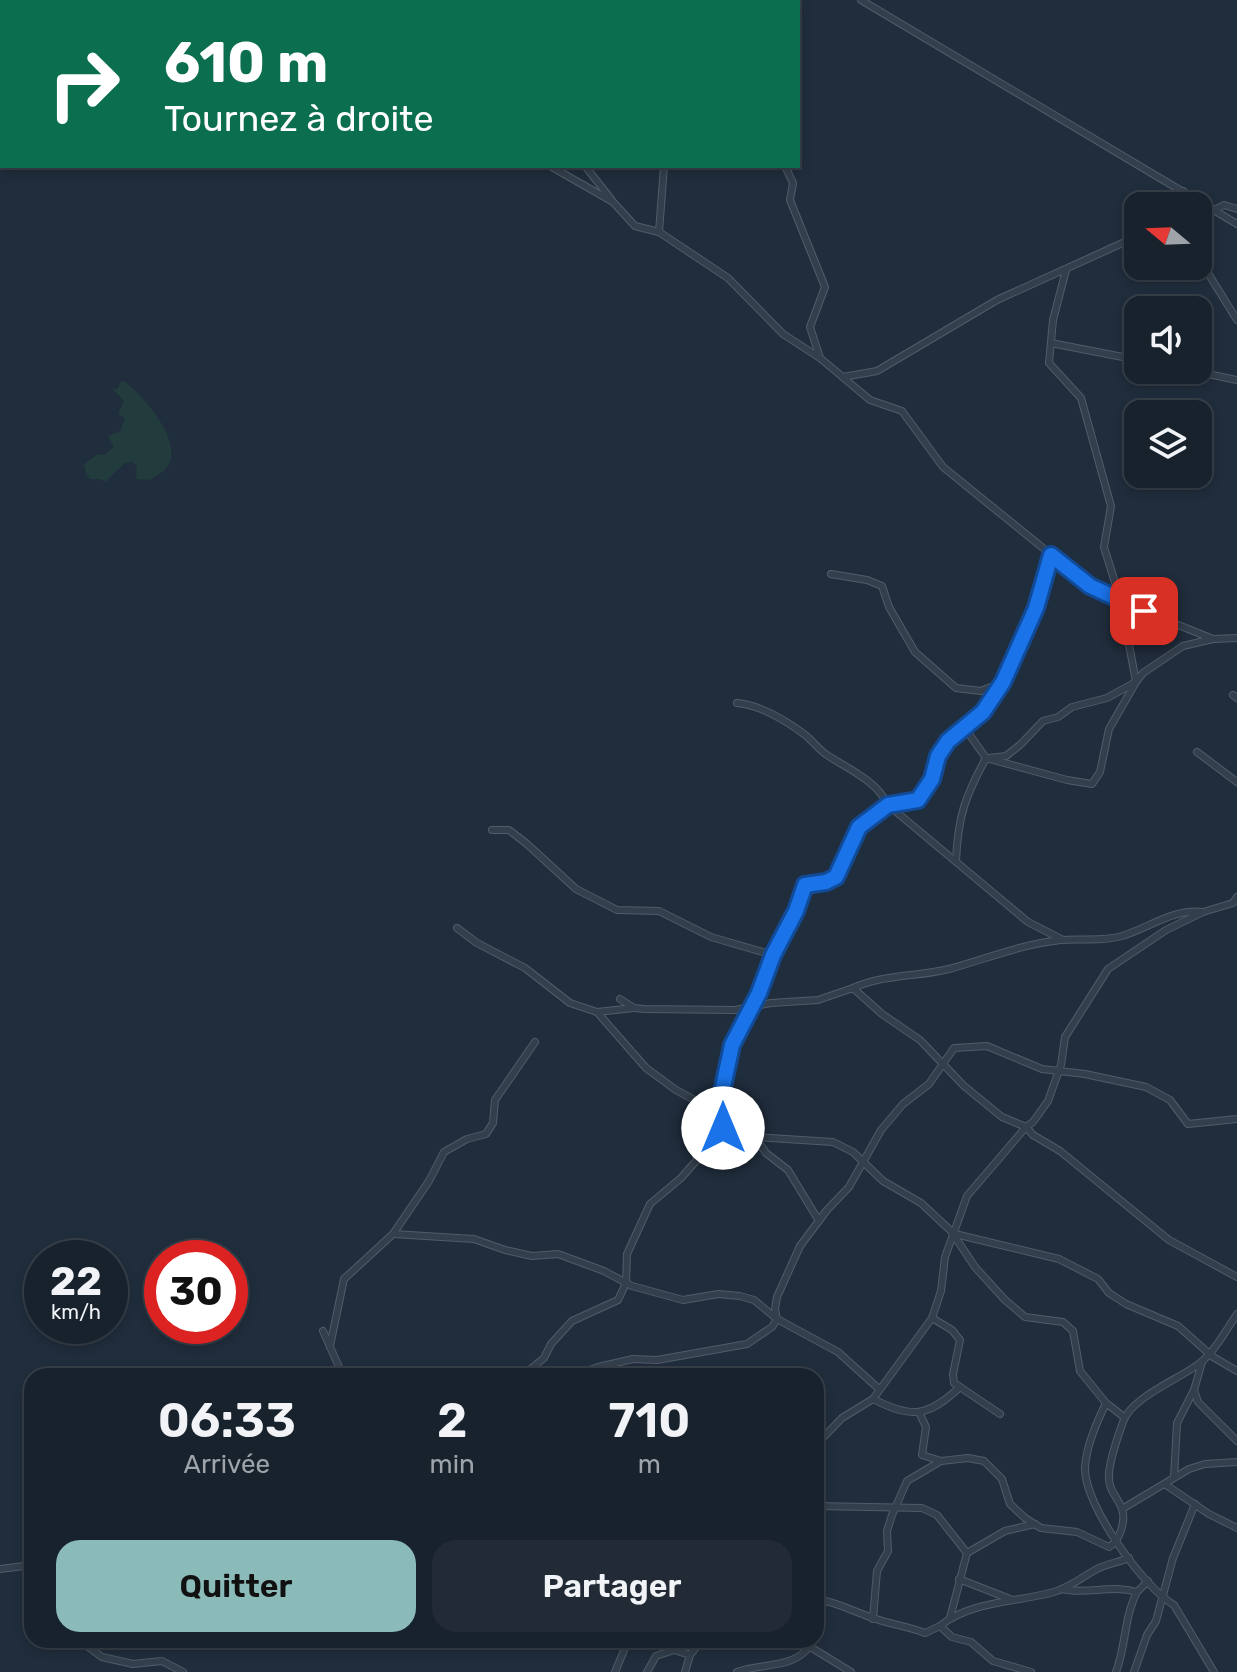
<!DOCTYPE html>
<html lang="fr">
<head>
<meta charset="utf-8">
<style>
	body { margin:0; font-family:Rubik,sans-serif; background:#212a35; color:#f1f3f6; height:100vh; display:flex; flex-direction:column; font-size:30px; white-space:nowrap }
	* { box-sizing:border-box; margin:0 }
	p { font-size:26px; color:#9fa4aa }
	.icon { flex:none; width:44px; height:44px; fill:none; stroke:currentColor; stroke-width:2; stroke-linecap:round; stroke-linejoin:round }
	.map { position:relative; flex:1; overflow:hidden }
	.side { position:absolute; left:24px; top:1368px; width:800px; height:280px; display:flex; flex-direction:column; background:#18222d; border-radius:24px; box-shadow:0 4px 12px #0003,0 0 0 2px #363f49 }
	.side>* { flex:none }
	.guide { position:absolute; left:0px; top:0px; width:800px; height:168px; box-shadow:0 4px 12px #0003,0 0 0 2px #363f49; background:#0b6e4f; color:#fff; overflow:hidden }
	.needle { width:52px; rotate:289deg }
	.fabs { position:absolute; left:1124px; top:192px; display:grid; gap:16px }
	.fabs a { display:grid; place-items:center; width:88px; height:88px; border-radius:16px; background:#18222d; box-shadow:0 4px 12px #0003,0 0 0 2px #363f49; font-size:40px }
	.speed { position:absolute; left:24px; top:1240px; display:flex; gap:16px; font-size:40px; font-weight:700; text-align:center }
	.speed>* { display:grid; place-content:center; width:104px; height:104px; border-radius:50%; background:#18222d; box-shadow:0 4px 12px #0003,0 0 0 2px #363f49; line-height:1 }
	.speed small { font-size:20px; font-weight:400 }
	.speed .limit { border:12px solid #d22; background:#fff; color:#111 }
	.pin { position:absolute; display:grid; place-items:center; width:68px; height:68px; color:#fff; margin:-34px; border-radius:16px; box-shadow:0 4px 12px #0006 }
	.me { position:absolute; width:88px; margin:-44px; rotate:0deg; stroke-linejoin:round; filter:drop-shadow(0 0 6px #0008) }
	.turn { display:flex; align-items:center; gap:28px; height:168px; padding:0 32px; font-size:36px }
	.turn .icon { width:104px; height:104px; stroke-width:2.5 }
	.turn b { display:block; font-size:56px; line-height:68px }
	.eta { display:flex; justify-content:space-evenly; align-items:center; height:136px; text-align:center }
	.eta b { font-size:48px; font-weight:600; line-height:56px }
	.cta { display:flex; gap:16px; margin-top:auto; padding:16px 32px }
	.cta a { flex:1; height:92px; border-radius:24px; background:#8bbbb9; color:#111; font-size:32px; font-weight:600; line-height:92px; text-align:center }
	.cta a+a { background:#212a35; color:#f1f3f6 }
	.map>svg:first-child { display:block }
	.green { fill:#223b3d }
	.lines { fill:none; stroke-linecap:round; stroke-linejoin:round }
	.minor-casing { stroke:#515c69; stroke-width:8 }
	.minor { stroke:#333f4c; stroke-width:6 }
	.route-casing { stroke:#114b97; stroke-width:20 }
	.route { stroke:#1a73e8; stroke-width:14 }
</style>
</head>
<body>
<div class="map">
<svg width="1237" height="1672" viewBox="0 0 1237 1672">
	<rect width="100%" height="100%" fill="#202d3c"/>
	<!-- green -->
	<path class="green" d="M124 381C143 395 182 440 169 464 166 471 156 476 150 480L136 479 137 466 132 462 125 463 105 482 100 479H90L86 474 84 464 98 454 104 455 114 447 108 436 120 431 125 419 118 414 124 401 112 388 118 389 120 382Z"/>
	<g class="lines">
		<!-- minor casing -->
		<g class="minor-casing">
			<g id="minor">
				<path d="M480 0V2"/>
				<path d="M861 0 1237 224"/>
				<path d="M717 2 718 0"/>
				<path d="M0 50H2"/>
				<path d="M550 166 613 202 635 226 659 232 728 278 783 334 820 358 870 400 902 411 943 467 1090 586 1121 602 1213 639 1237 638"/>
				<path d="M585 166 611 199"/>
				<path d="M785 166 793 183 790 200 825 287 810 327 820 358"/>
				<path d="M1182 206 1183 191"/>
				<path d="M1214 210 1224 205 1237 209"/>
				<path d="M659 232 664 166"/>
				<path d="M1198 257 1237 320"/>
				<path d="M1051 343 1138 360"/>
				<path d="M1189 370 1237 380"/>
				<path d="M843 377 877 371 997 300 1138 236"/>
				<path d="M831 574 867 580 882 586 889 607 915 652 956 688 981 691 1003 682"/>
				<path d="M1233 695 1237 698"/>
				<path d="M737 703C760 705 785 720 804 734 812 740 818 749 827 755 848 769 876 780 888 805L1028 922 1063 940"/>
				<path d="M964 727 986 758 1067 780 1092 784 1100 772 1109 729 1136 682 1121 602 1104 547 1111 506 1081 398 1049 363 1053 320 1066 270"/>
				<path d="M1197 752 1237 782"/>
				<path d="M989 758 1006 756 1020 745 1043 721 1058 717 1072 707 1107 698 1136 682 1143 673 1183 646 1213 639"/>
				<path d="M492 830H509L527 844 576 889 617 910 659 911 711 937 773 955"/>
				<path d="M956 861C958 816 965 797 986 758"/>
				<path d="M457 928 477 943 525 968 570 1003 597 1012 646 1068 676 1090 724 1116 755 1137 766 1153 788 1170 819 1221"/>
				<path d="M853 988C884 974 917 977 949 969 986 959 1022 944 1061 940 1082 938 1101 942 1122 936 1149 928 1174 908 1203 912"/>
				<path d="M620 999 634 1008 644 1009 735 1010 771 1003 818 1000 853 988 882 1014 920 1040 964 1086 1002 1117 1026 1127 1033 1135 1060 1151 1169 1240 1237 1277"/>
				<path d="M597 1012 634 1008"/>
				<path d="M755 1137 833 1142 853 1152 883 1181 921 1203 951 1231 975 1267 1005 1300 1025 1317 1063 1322 1073 1331 1080 1371 1106 1403 1124 1417"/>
				<path d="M393 1234 474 1239 505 1250 532 1256 558 1254 604 1271 632 1286 683 1300 718 1294 740 1296 754 1300 777 1319 838 1352 879 1389"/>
				<path d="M955 1234 1059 1259 1098 1279 1109 1293 1126 1304 1178 1326 1213 1357 1237 1371"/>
				<path d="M932 1318 952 1330 960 1340 953 1374 954 1383 1000 1414"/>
				<path d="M323 1331 343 1376"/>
				<path d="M330 1346 344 1279 393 1234 429 1181 444 1152 467 1139 486 1134 493 1123 495 1100 535 1042"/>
				<path d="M522 1376 544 1358 551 1344 572 1321 618 1300 626 1283 627 1254 650 1204 681 1178 720 1134 724 1116 720 1101 732 1045 759 993 773 955 796 911 805 885 826 882 836 877 859 827 888 805 918 800 932 779 938 756 948 741 983 712 1003 682 1036 608 1051 555"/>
				<path d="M574 1376 598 1367 633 1359 657 1360 747 1344 772 1327 777 1319 775 1309 777 1297 800 1246 827 1210 849 1187 881 1130 903 1104 929 1084 954 1048 987 1046 1042 1069 1085 1074 1146 1087 1170 1100 1188 1124 1237 1119"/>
				<path d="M1194 1390 1198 1402 1237 1441"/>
				<path d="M873 1399C912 1419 928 1417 960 1387"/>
				<path d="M1106 1403C1097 1422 1086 1446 1085 1468 1084 1505 1144 1588 1174 1605L1214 1672"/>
				<path d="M919 1412 926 1427 922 1455 941 1461 968 1458 984 1461 1002 1479 1010 1504 1025 1518 1041 1528 1077 1532 1109 1547C1120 1541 1126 1520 1122 1509 1117 1496 1108 1490 1109 1475 1109 1461 1118 1436 1123 1422 1131 1397 1180 1379 1200 1363 1215 1351 1226 1330 1237 1314"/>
				<path d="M816 1445 842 1418 873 1399 932 1318 941 1291 945 1257 967 1196 1026 1127 1033 1122 1048 1101 1061 1065 1065 1037 1108 969 1166 930 1203 912 1233 903 1237 897"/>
				<path d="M1174 1477 1177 1423 1194 1390 1202 1362"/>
				<path d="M1166 1485 1209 1514 1237 1528"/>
				<path d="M816 1506 922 1508 937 1515 967 1553 950 1618"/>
				<path d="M1122 1509 1189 1469 1205 1464 1237 1462"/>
				<path d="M967 1553 1005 1531 1035 1524"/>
				<path d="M0 1569 32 1565"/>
				<path d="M959 1579 1010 1599"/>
				<path d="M1062 1589C1087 1595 1111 1584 1137 1592L1148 1581"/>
				<path d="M816 1599C838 1602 856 1613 876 1619 893 1625 908 1626 925 1633L940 1626 952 1637 971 1642 993 1661 1031 1672"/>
				<path d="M873 1619 877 1571 888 1551 887 1531 892 1515 907 1481 941 1461"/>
				<path d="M940 1626C970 1601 1018 1602 1054 1592 1071 1587 1083 1576 1099 1568 1108 1564 1119 1562 1129 1558"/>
				<path d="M79 1640 102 1657 133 1664 162 1661 183 1672"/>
				<path d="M799 1640 851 1672"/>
				<path d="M615 1672 628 1641"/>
				<path d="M647 1672 656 1656 674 1650 690 1655"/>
				<path d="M685 1672 690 1655 702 1640"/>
				<path d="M737 1672C760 1663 793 1669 809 1647"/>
				<path d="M1116 1672C1126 1646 1124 1617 1137 1592"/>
				<path d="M1134 1672 1147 1635 1156 1621 1173 1558 1195 1504"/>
			</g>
		</g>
		<!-- minor -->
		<use href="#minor" class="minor"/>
	</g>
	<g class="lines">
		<!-- route casing -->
		<g class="route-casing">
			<path id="route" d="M723 1128 724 1116 720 1101 732 1045 759 993 773 955 796 911 805 885 826 882 836 877 859 827 888 805 918 800 932 779 938 756 948 741 983 712 1003 682 1036 608 1051 555 1090 586 1144 611"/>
		</g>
		<!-- route -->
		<use href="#route" class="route"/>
	</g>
</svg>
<div class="fabs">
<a><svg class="needle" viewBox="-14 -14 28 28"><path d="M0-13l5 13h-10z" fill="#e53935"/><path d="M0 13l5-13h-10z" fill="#9fa4aa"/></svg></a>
<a><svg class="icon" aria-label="sound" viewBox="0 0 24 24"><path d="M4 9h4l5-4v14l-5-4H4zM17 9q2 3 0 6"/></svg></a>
<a><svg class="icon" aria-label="layers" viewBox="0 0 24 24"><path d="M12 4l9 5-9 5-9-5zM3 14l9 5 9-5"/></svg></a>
</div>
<div class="speed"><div>22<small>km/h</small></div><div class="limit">30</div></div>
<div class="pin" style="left:1144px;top:611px;background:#d93025"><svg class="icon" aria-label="arrive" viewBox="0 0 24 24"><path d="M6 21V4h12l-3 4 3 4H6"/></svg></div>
<svg class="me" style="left:723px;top:1128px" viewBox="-20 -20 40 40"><circle r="19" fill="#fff"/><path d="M0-13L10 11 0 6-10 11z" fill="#1a73e8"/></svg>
<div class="guide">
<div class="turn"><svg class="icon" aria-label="right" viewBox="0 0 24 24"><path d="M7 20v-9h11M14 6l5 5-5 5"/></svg><div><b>610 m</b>Tournez à droite</div></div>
</div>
<section class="side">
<div class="eta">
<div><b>06:33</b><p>Arrivée</p></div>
<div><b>2</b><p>min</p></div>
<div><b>710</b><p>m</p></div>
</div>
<div class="cta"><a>Quitter</a><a>Partager</a></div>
</section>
</div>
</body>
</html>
